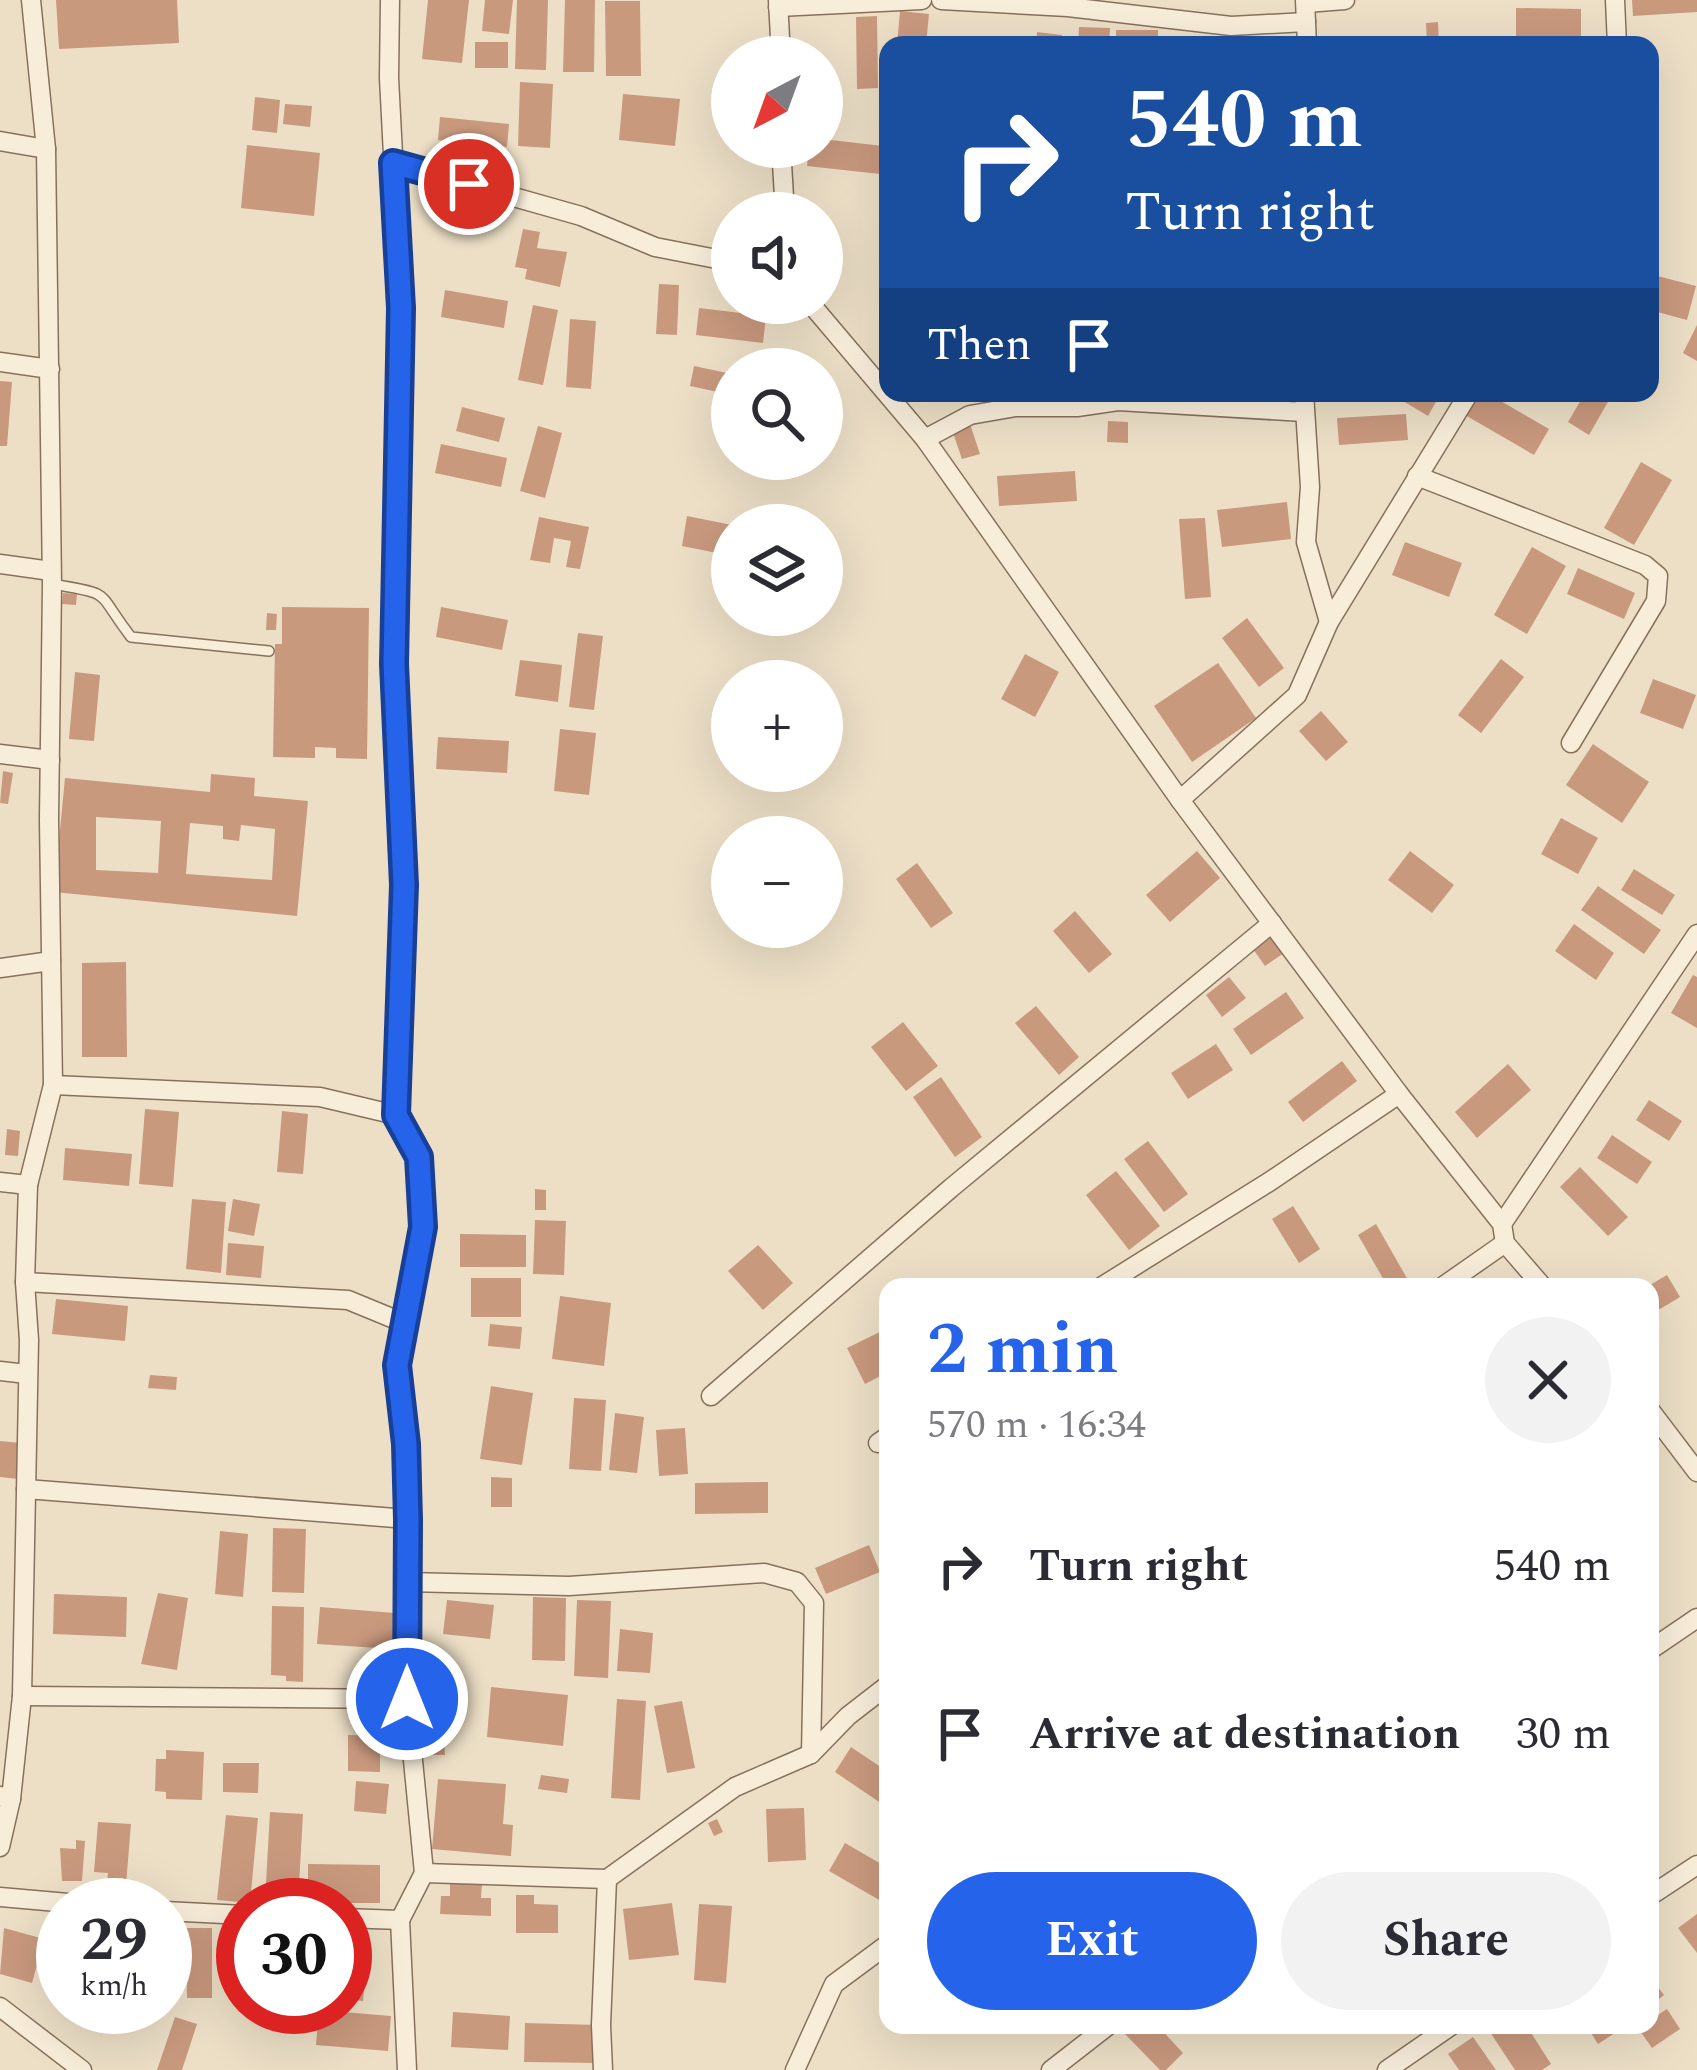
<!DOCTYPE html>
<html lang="en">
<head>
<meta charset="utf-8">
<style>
	body { margin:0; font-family:Spectral,serif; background:#f2f2f3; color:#2b2b33; height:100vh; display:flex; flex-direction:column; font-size:45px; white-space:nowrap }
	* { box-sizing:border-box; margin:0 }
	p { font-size:39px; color:#7c7c81 }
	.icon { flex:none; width:66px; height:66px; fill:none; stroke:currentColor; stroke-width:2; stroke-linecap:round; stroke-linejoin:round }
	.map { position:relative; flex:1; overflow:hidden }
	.panel { position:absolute; left:879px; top:1278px; width:780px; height:756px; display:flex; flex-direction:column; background:#fff; border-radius:24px; box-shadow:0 12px 48px #0002 }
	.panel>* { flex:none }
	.hud { position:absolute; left:879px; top:36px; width:780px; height:366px; border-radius:24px; box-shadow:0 12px 48px #0002; background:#1a4fa0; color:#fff; overflow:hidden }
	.needle { width:78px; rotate:221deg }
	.controls { position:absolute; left:711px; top:36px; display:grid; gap:24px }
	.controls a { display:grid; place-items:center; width:132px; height:132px; border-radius:50%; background:#fff; box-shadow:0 12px 48px #0002; font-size:60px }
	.speed { position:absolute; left:36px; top:1878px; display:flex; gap:24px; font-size:60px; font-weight:700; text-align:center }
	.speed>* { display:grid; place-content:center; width:156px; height:156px; border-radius:50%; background:#fff; box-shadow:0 12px 48px #0002; line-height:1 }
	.speed small { font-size:30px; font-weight:400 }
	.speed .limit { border:18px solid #d22; background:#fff; color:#111 }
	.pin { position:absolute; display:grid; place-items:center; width:102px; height:102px; color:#fff; margin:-51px; border:6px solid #fff; border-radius:50%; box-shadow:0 3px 12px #0007 }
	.me { position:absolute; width:132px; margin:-66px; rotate:0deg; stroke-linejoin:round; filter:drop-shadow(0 0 9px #0008) }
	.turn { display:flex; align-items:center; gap:42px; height:252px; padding:0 48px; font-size:54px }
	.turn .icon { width:156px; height:156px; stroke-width:2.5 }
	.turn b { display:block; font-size:84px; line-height:102px }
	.then { display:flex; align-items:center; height:114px; padding:0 48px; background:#0003; gap:24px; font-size:45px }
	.round { display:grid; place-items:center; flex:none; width:126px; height:126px; border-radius:63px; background:#f2f2f3 }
	.overview { display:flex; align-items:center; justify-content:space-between; height:204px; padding:0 48px }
	h1 { font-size:72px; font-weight:700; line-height:90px; color:#2563eb }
	.button { display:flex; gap:24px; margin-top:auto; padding:24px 48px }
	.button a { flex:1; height:138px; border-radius:72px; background:#2563eb; color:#fff; font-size:48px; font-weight:700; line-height:138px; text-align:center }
	.button a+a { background:#f2f2f3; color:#2b2b33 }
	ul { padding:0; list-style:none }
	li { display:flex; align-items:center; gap:36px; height:168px; padding:0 48px }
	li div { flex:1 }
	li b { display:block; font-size:45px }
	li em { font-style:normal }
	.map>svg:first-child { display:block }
	.building { fill:#c9997e; fill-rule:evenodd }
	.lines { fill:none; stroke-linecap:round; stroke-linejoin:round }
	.service-casing { stroke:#87715d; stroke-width:12 }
	.minor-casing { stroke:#87715d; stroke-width:21 }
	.service { stroke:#f8edd9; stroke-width:9 }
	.minor { stroke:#f8edd9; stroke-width:18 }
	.route-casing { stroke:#184099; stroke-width:30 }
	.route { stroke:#2563eb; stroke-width:21 }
</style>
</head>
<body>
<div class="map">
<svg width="1697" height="2070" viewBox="0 0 1697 2070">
	<rect width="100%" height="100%" fill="#eddfc6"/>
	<!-- building -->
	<g class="building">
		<path d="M56 0H177L179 43 59 49Z"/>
		<path d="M428 0H469L462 63 422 59Z"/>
		<path d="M485 0H513L509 34 482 31Z"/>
		<path d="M517 0H548L546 70 515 69Z"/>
		<path d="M565 0H595L594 72H563Z"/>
		<path d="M1632 0H1697V12L1633 16Z"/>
		<path d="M605 1H640L641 76H606Z"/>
		<path d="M1516 8 1581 9V45H1516Z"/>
		<path d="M900 11 929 14 926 45H897Z"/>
		<path d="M877 16 878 88 857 89 856 17Z"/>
		<path d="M1438 22 1439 44H1427L1426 23Z"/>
		<path d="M1079 27 1110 28 1109 45H1078Z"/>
		<rect x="1116" y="30" width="42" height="15"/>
		<path d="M1037 32 1062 35 1060 45H1036Z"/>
		<path d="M1361 37V45H1325L1324 38Z"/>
		<path d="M1200 38V45H1162V40Z"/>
		<rect x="475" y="42" width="33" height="26"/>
		<path d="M520 82 553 84 550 148 518 146Z"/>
		<path d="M623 94 680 99 675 146 619 140Z"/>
		<path d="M255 97 280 100 277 133 252 130Z"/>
		<path d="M285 104 312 106 310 127 283 124Z"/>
		<path d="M440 117 509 124 507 147 438 140Z"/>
		<path d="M822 139 883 146 880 174 807 166 809 147H822Z"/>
		<path d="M247 145 320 153 314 216 241 208Z"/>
		<path d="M523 229 540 232 537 248 567 252 560 287 525 279 527 269 515 267Z"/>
		<path d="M1650 274 1696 286 1687 320 1650 310Z"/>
		<path d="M659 284 679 285 677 335 656 334Z"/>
		<path d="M445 290 508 301 504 328 441 317Z"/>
		<path d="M533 305 558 310 543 385 518 380Z"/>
		<path d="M699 308 766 316 763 343 696 335Z"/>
		<path d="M570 319 596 321 591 389 566 387Z"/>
		<path d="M1697 325V361L1683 353Z"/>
		<path d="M694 366 732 374V395L690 386Z"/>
		<path d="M0 381 12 382 7 446H0Z"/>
		<path d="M1407 393H1441L1428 416 1403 401Z"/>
		<path d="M1478 393H1487L1549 429 1534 455 1465 415Z"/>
		<path d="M1585 393H1613L1589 435 1568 422Z"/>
		<path d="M462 407 505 418 499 442 456 431Z"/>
		<path d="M1406 414 1408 440 1339 445 1337 418Z"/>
		<path d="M1108 421 1128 422V443L1107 442Z"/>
		<path d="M970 424 980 454 962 459 952 430Z"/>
		<path d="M538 426 562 433 545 498 520 491Z"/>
		<path d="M441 444 507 458 501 487 435 473Z"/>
		<path d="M1641 462 1672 480 1634 545 1604 528Z"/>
		<path d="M1075 471 1077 501 999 506 997 476Z"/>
		<path d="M1287 502 1291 539 1222 547 1217 510Z"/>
		<path d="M687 516 732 525V556L682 546Z"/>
		<path d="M539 517 589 527 580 569 566 567 571 541 554 538 550 563 530 560Z"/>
		<path d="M1205 518 1211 597 1185 599 1179 519Z"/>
		<path d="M1405 542 1462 563 1449 597 1392 575Z"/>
		<path d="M1532 547 1566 566 1527 634 1494 615Z"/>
		<path d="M1578 568 1635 593 1624 619 1567 594Z"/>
		<path d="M63 593 77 594 76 605 62 604Z"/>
		<path d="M282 607 369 608 367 759 336 758V748L315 747V758L273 757 275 644H282Z"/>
		<path d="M441 607 508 620 502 650 436 637Z"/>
		<path d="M267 613 277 614 276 630H266Z"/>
		<path d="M1247 618 1284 668 1259 687 1222 638Z"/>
		<path d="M578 633 603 636 594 710 569 707Z"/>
		<path d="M1025 654 1059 672 1035 717 1001 699Z"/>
		<path d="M1501 659 1524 677 1481 733 1458 715Z"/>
		<path d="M520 660 562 665 558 702 515 696Z"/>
		<path d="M1218 663 1256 718 1192 762 1154 706Z"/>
		<path d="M75 672 100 675 94 741 69 739Z"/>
		<path d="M1653 679 1696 695 1683 729 1640 713Z"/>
		<path d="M1321 711 1348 742 1326 761 1299 731Z"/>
		<path d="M560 729 596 733 589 795 554 791Z"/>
		<path d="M438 737 509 741 507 773 436 769Z"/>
		<path d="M1593 744 1649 782 1622 823 1566 785Z"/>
		<path d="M3 771 13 773 8 804 0 803Z"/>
		<path d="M211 774 255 778 254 796 308 801 297 916 54 892 65 778 210 792ZM96 817 161 821 158 873 96 870ZM190 823 223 826V839L239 841 241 825 275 829 272 880 186 874Z"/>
		<path d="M1561 818 1598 838 1578 874 1541 854Z"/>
		<path d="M1197 851 1220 878 1170 922 1146 895Z"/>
		<path d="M1410 851 1454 885 1432 913 1388 880Z"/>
		<path d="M917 863 953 913 931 928 896 879Z"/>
		<path d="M1634 869 1675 895 1662 915 1621 890Z"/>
		<path d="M1598 886 1661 930 1644 954 1581 910Z"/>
		<path d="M1075 911 1112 954 1089 973 1053 931Z"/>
		<path d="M1574 924 1614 953 1596 980 1555 951Z"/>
		<path d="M1271 936 1284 953 1265 966 1253 949Z"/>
		<path d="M126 962 127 1057H82V963Z"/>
		<path d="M1693 975 1697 977V1028L1671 1013Z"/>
		<path d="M1229 977 1246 998 1222 1017 1206 995Z"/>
		<path d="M1286 992 1304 1018 1251 1055 1233 1029Z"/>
		<path d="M1036 1006 1079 1057 1059 1075 1015 1023Z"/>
		<path d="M903 1022 938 1066 906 1091 871 1047Z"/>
		<path d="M1216 1044 1233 1070 1188 1099 1171 1073Z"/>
		<path d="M1342 1061 1357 1081 1303 1122 1288 1102Z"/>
		<path d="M1508 1064 1531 1090 1477 1138 1455 1112Z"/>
		<path d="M941 1077 982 1137 955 1157 913 1097Z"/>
		<path d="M1649 1100 1682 1121 1669 1141 1636 1120Z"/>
		<path d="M145 1109 179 1112 173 1187 139 1184Z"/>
		<path d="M282 1111 308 1114 303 1174 277 1172Z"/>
		<path d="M7 1129 20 1131 18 1156 5 1155Z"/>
		<path d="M1612 1135 1652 1162 1637 1184 1597 1158Z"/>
		<path d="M1148 1141 1188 1194 1164 1212 1124 1159Z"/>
		<path d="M65 1148 132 1154 129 1186 63 1180Z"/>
		<path d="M1580 1167 1628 1217 1608 1236 1560 1187Z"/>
		<path d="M1116 1171 1160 1226 1129 1250 1086 1195Z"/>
		<path d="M535 1189 546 1190V1210H535Z"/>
		<path d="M192 1199 226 1202 221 1273 186 1269Z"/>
		<path d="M233 1199 260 1204 254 1236 228 1231Z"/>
		<path d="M1293 1206 1320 1249 1299 1263 1272 1219Z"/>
		<path d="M535 1220 566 1221 564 1275 533 1274Z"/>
		<path d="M1376 1224 1412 1287H1388L1358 1235Z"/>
		<path d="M460 1234 526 1235V1267H460Z"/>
		<path d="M228 1243 264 1246 261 1278 226 1275Z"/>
		<path d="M758 1245 793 1283 763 1310 728 1271Z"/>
		<path d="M1667 1275 1680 1297 1650 1315V1285Z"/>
		<rect x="471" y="1278" width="50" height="39"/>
		<path d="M560 1296 611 1303 604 1366 552 1359Z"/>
		<path d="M56 1299 128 1306 125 1341 52 1334Z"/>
		<path d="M490 1324 522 1327 520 1349 488 1346Z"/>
		<path d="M888 1328V1372L865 1384 847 1348Z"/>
		<path d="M150 1375 177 1377 176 1390 148 1388Z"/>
		<path d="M491 1386 533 1393 522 1465 480 1459Z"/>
		<path d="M574 1398 606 1400 601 1471 569 1469Z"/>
		<path d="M615 1413 644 1417 637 1473 609 1470Z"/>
		<path d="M685 1428 688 1474 659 1476 656 1430Z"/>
		<path d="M0 1441 21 1443 18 1479 0 1477Z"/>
		<path d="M491 1477 512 1478V1507H491Z"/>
		<path d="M768 1482V1513L695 1514V1483Z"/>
		<path d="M273 1528 306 1529 304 1593 272 1592Z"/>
		<path d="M220 1531 248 1534 243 1597 215 1594Z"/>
		<path d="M869 1545 880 1572 826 1594 815 1568Z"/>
		<path d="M158 1593 188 1598 177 1670 141 1664Z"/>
		<path d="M54 1594 127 1597 126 1637 53 1634Z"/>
		<path d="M533 1597 566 1598 565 1661 532 1660Z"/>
		<path d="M447 1600 494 1605 490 1639 443 1634Z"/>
		<path d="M577 1600 611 1601 608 1678 574 1676Z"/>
		<path d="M272 1606 304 1607 303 1682 286 1681V1676L271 1675Z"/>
		<path d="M320 1607 395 1613 393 1649 317 1644Z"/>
		<path d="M620 1629 653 1633 650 1673 617 1671Z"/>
		<path d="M491 1687 568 1695 563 1746 487 1737Z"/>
		<path d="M617 1699 646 1701 640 1800 611 1798Z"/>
		<path d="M682 1701 695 1768 667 1773 654 1706Z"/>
		<path d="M348 1735 380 1736V1772L348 1771Z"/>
		<path d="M433 1740H444L445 1755H434Z"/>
		<path d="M851 1747 888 1772V1808L835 1772Z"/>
		<path d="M166 1750 204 1752 202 1800 166 1799V1792L155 1791 156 1759H166Z"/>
		<path d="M223 1763H259L258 1793 223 1792Z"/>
		<path d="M541 1775 569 1779 567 1793 538 1789Z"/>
		<path d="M438 1779 506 1784 503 1824 513 1825 511 1856 432 1849Z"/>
		<path d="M356 1781 389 1784 386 1814 354 1811Z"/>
		<path d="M804 1808 806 1860 768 1862 766 1809Z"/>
		<path d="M270 1812 303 1814 298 1903 265 1901Z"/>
		<path d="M226 1815 258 1818 250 1903 217 1900Z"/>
		<path d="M717 1819 723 1832 714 1836 708 1823Z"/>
		<path d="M98 1822 131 1824 126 1885 107 1883 108 1873 94 1872Z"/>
		<path d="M76 1840 85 1841 82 1881H62L60 1848 76 1849Z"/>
		<path d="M845 1843 888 1868V1905L829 1871Z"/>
		<path d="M308 1864 380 1865V1903H308Z"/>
		<path d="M450 1883 482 1884 481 1898H491V1916L440 1914 441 1896H450Z"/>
		<path d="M516 1895H534V1904L558 1905V1933H516Z"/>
		<path d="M672 1903 679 1955 629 1960 623 1909Z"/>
		<path d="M699 1904 732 1906 726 1983 694 1980Z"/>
		<path d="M56 1908 63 1910V1987L41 1982Z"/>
		<path d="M1697 1914V1953L1678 1928Z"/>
		<path d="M4 1928 44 1939 32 1983 0 1974Z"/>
		<path d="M186 1928H212V1998H187Z"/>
		<path d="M345 1962 366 1964 363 2001 345 1999Z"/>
		<path d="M1650 1977 1664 1995 1650 2006Z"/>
		<path d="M1667 2009 1680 2029 1652 2048 1638 2028 1650 2025V2020Z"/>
		<path d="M319 2010 391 2016 388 2051 316 2045Z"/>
		<path d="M453 2012 510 2016 508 2050 451 2047Z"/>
		<path d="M175 2017 197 2024 182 2070H157Z"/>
		<path d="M525 2023 597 2025V2063L524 2062Z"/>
		<path d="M1135 2025H1157L1183 2053 1166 2070H1160L1125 2034Z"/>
		<path d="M1494 2025H1526L1551 2064 1542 2070H1515L1488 2029Z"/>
		<path d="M1586 2025H1627L1598 2044Z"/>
		<path d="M1473 2037 1496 2070H1459L1448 2054Z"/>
	</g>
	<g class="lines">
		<!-- service casing -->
		<g class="service-casing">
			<path id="service" d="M52 584C115 595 94 589 131 637L269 651"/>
		</g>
		<!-- minor casing -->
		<g class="minor-casing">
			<g id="minor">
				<path d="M390 0 389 78 401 308 394 664 404 885 396 1115"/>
				<path d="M778 0 781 57"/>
				<path d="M941 0 1068 7 1231 26 1306 22"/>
				<path d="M1305 0 1307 45"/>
				<path d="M1615 0 1617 45"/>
				<path d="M1306 3 1345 0"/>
				<path d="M778 7 922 0"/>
				<path d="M0 141 46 149"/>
				<path d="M781 147 785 213"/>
				<path d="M393 163 581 216 655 247 732 262"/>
				<path d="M810 303 925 439 1180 800 1399 1094 1502 1224 1505 1243 1543 1287"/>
				<path d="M0 362 50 369"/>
				<path d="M1304 393 1310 487 1306 542 1329 622"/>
				<path d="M925 439 970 415 1016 407H1077L1118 401 1304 412"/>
				<path d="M1417 476 1645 565 1658 576 1656 601 1571 743"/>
				<path d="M0 564 51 571"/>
				<path d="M0 754 50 760"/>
				<path d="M1180 800 1297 695 1329 622 1469 393"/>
				<path d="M0 968 51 961"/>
				<path d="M53 1085 320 1097 396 1115 419 1158 423 1227 397 1365 405 1444 408 1519 407 1699 424 1873 400 1920 345 1918"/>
				<path d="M0 1182 28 1185"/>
				<path d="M1502 1224 1697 934"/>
				<path d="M25 1282 348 1300 404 1323"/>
				<path d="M1101 1287 1269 1182 1399 1094"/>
				<path d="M1442 1287 1505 1243"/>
				<path d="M0 1371 27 1374"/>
				<path d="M711 1396 951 1188 1272 923"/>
				<path d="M1650 1410 1697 1472"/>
				<path d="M878 1443 888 1436"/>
				<path d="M26 1489 408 1519"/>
				<path d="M407 1582 569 1586 764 1573 797 1582 814 1603 811 1754"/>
				<path d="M1650 1650 1697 1618"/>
				<path d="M22 1696 407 1699"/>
				<path d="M0 1796 11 1799 22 1696 29 1340 25 1282 28 1185 53 1085 49 820 52 584 46 149 31 0"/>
				<path d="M0 1847 11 1799"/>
				<path d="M424 1873 607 1879 601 2025 603 2070"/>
				<path d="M607 1879 735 1787 811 1754 848 1716 888 1685"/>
				<path d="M1650 1896 1697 1865"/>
				<path d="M0 1897 91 1905"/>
				<path d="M165 1911 243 1915"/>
				<path d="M400 1920 407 2070"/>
				<path d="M0 2007 82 2070"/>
				<path d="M795 2070 834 1984 888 1944"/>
				<path d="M1051 2070 1109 2025"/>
				<path d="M1387 2070 1452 2025"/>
			</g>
		</g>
		<!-- service -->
		<use href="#service" class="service"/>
		<!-- minor -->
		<use href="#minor" class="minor"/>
	</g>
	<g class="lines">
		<!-- route casing -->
		<g class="route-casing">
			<path id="route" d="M407 1699 408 1520 406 1444 397 1365 423 1227 419 1157 396 1115 404 885 394 664 401 308 393 163 469 184"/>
		</g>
		<!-- route -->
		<use href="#route" class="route"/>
	</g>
</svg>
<div class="controls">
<a><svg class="needle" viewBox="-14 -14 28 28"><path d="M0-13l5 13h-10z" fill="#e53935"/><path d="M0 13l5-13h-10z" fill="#7c7c81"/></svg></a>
<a><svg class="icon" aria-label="sound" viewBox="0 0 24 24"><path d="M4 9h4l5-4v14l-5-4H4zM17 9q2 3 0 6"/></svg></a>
<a><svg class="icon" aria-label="search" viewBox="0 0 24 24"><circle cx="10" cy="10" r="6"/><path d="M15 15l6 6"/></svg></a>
<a><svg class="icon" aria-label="layers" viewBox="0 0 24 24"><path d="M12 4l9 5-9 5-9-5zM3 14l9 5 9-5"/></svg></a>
<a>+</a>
<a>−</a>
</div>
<div class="speed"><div>29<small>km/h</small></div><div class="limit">30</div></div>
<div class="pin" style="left:469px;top:184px;background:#d93025"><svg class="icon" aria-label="arrive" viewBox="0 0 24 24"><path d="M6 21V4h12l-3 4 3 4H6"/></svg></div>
<svg class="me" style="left:407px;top:1699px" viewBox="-20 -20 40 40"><circle r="17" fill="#2563eb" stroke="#fff" stroke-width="3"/><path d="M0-11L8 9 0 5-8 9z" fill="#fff"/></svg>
<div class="hud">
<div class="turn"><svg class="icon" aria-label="right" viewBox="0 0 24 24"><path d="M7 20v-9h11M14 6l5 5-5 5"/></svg><div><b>540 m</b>Turn right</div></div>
<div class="then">Then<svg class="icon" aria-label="arrive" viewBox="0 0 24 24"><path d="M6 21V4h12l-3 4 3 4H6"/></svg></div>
</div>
<section class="panel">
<div class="overview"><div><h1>2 min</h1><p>570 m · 16:34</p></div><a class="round"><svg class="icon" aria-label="close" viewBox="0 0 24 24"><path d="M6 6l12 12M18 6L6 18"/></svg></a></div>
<ul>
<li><svg class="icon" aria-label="right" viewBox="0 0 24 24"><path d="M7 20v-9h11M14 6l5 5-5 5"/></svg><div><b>Turn right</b></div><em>540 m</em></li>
<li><svg class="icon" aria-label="arrive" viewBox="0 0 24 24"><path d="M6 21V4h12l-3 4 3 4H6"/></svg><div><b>Arrive at destination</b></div><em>30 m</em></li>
</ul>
<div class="button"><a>Exit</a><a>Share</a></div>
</section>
</div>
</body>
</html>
